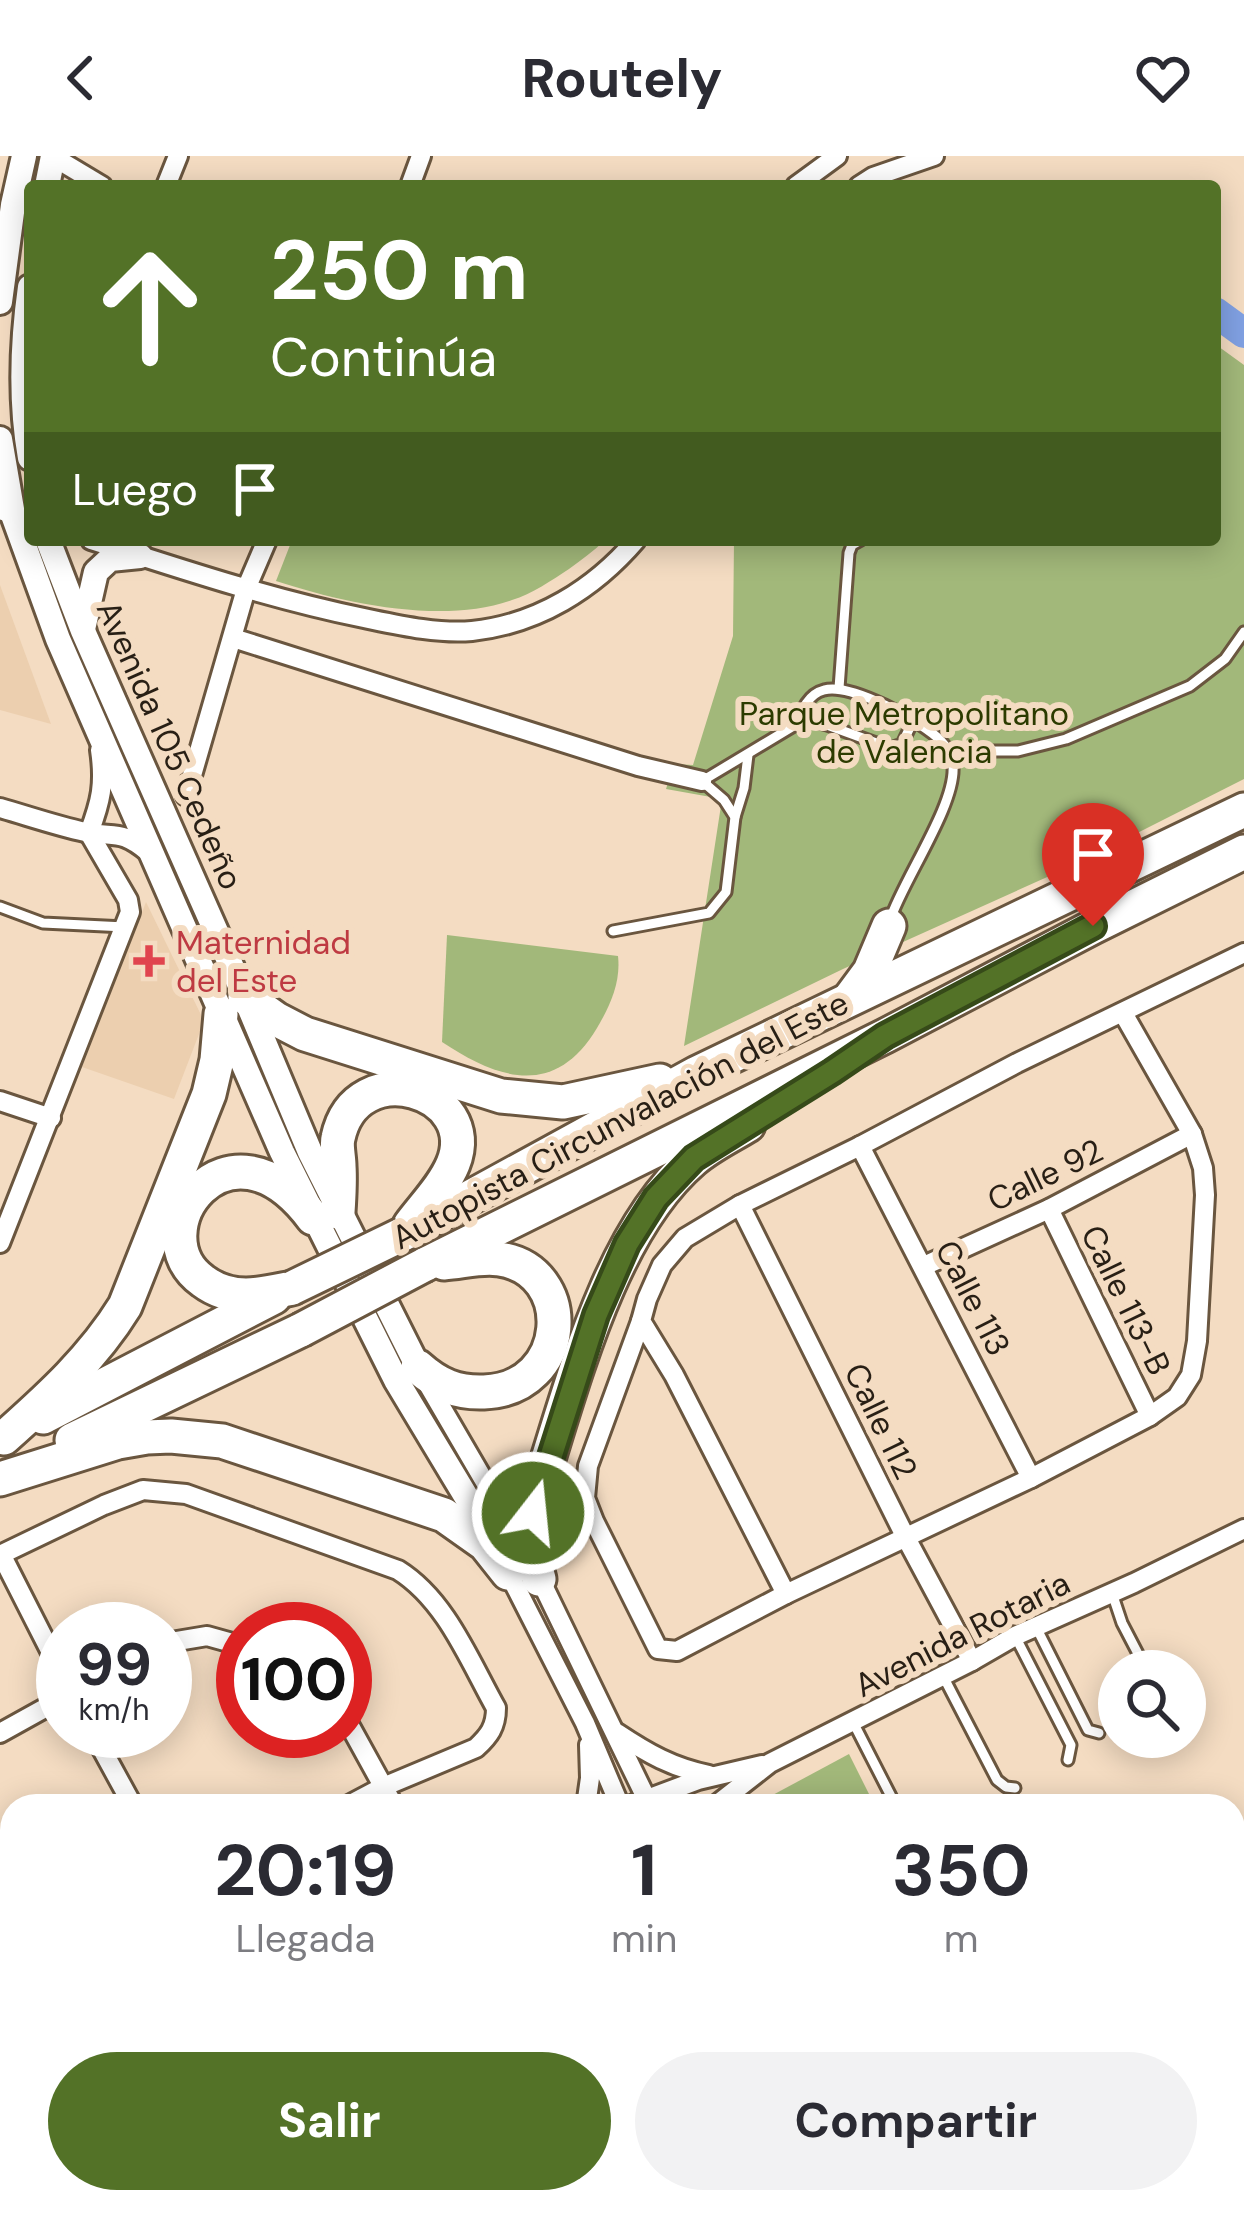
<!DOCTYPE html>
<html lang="es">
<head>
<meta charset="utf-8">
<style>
	body { margin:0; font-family:"DM Sans",sans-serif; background:#f2f2f3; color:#2b2b33; height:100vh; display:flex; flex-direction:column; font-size:45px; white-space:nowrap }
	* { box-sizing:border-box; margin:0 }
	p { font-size:39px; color:#7c7c81 }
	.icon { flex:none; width:66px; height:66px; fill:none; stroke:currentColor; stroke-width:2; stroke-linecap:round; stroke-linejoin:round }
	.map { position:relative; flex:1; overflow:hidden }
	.drawer { position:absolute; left:0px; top:1638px; width:1245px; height:420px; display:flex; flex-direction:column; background:#fff; border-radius:36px 36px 0 0; box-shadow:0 6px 30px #0003 }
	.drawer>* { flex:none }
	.guide { position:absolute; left:24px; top:24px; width:1197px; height:366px; border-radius:12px; box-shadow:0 6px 30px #0003; background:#537227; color:#fff; overflow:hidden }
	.fabs { position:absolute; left:1098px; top:1494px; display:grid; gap:24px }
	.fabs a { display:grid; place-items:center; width:108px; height:108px; border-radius:50%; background:#fff; box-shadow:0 6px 30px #0003; font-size:60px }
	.speed { position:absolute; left:36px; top:1446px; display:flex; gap:24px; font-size:60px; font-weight:700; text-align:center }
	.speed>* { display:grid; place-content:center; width:156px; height:156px; border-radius:50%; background:#fff; box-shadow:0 6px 30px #0003; line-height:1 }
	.speed small { font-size:30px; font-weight:400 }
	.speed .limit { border:18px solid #d22; background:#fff; color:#111 }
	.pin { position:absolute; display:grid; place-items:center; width:102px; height:102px; color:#fff; margin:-123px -51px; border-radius:50% 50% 50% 0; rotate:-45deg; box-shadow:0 0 12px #0007 }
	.pin .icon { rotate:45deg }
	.me { position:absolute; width:132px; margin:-66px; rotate:16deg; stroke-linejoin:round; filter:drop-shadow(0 0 9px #0008) }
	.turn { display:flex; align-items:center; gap:42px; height:252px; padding:0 48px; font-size:54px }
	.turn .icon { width:156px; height:156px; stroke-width:2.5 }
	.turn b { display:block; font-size:84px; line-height:102px }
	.then { display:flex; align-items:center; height:114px; padding:0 48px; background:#0003; gap:24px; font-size:45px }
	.eta { display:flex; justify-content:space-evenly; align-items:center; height:204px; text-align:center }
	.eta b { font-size:72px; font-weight:700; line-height:84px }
	.button { display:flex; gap:24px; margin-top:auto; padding:24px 48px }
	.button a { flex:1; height:138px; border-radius:72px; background:#537227; color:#fff; font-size:48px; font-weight:700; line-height:138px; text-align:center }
	.button a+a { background:#f2f2f3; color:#2b2b33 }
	header { display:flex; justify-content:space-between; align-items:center; height:156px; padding:0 48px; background:#fff; font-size:54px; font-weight:700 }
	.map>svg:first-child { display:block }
	.built { fill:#eccfaf }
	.green { fill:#a2b87a }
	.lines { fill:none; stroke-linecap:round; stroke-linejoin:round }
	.river { stroke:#81a1e3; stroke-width:30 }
	.lane-casing { stroke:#6a563f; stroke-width:15 }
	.street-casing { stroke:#6a563f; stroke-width:24 }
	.secondary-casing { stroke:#6a563f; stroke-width:30 }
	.highway-casing { stroke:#6a563f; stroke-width:39 }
	.lane { stroke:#fff; stroke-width:9 }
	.street { stroke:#fff; stroke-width:18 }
	.secondary { stroke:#fff; stroke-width:24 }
	.highway { stroke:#fff; stroke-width:33 }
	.highway-bridge-casing { stroke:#6a563f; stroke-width:39; stroke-linecap:butt }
	.highway-bridge { stroke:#fff; stroke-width:33 }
	.route-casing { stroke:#364a19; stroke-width:30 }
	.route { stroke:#537227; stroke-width:21 }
	.health-dot { fill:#e0444e; stroke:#f4dcc2; stroke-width:4.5 }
	.labels { text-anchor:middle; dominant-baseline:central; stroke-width:12; stroke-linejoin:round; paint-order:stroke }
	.park-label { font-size:33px; fill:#2c3b00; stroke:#f4dcc2 }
	.street-label { font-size:33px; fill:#281f15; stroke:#f4dcc2 }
	.health-label { font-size:33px; fill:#be3a42; stroke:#f4dcc2; text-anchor:start }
</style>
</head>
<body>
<header><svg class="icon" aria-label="back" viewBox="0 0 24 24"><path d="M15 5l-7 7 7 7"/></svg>Routely<svg class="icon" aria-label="heart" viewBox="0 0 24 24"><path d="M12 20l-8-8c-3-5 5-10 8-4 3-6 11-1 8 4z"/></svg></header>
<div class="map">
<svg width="1244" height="2058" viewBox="0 0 1244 2058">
	<rect width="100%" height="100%" fill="#f4dcc2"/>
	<!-- built -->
	<g class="built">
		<path d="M0 429 51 568 0 554Z"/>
		<path d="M146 746 204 865 174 943 82 911Z"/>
	</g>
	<!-- green -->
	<g class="green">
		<path d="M1215 188 1244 209V623L1074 709 843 813 684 890 722 643 666 633 674 608 693 609 733 480 734 384H1215Z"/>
		<path d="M292 384H605C594 395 581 404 569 413 552 424 532 438 512 444 443 469 343 447 276 425Z"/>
		<path d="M447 779 618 800C621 826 610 850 597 872 555 942 499 924 442 886Z"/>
		<path d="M849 1598 875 1650H757L756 1648Z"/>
	</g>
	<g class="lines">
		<!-- river -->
		<path class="river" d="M1215 156 1244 177"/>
		<!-- lane casing -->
		<g class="lane-casing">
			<g id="lane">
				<path d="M839 532 849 397 852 389 861 384"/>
				<path d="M797 568C802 554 808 538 824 534 850 526 923 566 941 585 947 591 952 600 953 610 956 649 903 724 890 764"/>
				<path d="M948 595H1018L1066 583 1190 530 1225 503 1244 476"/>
				<path d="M735 661 744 632 748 599"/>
				<path d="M0 751 43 767 125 771"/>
				<path d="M613 775 709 757 726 736 735 661 724 644 702 625 797 568 816 566 827 569 890 592 902 588 913 565"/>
				<path d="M1112 1437 1122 1467 1147 1515"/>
				<path d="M1036 1471 1088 1574 1099 1577"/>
				<path d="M1015 1480 1071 1589 1068 1604"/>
				<path d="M943 1520 997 1624 1006 1631 1015 1632"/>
				<path d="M853 1566 896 1650"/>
			</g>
		</g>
		<!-- street casing -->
		<g class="street-casing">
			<g id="street">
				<path d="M52 0 102 30"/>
				<path d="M166 30 178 0"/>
				<path d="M410 30 421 0"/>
				<path d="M796 30 837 0"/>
				<path d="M859 30 873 21 934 0"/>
				<path d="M0 354 30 364"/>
				<path d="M91 384C181 413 271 443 364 462 398 469 437 478 472 475 538 468 594 433 636 384"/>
				<path d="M233 482 638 610 702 625"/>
				<path d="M186 640 246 433 267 384"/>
				<path d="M0 652C28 660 57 670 85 676 116 682 120 673 148 696"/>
				<path d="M89 677C101 645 105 628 100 594"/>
				<path d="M1123 857 1192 978 1203 1012 1205 1039 1197 1185 1191 1219 1177 1241 1150 1260 1031 1322 786 1438 674 1219 641 1165 647 1143 662 1109 685 1082 740 1049 860 990 1017 907 1244 797"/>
				<path d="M0 945 51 962"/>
				<path d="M860 990 1031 1322"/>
				<path d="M740 1049 905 1380 972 1505"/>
				<path d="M1049 1053 1150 1260"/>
				<path d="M0 1087 130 756 128 744 89 677"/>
				<path d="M924 1110 1049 1053 1192 978"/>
				<path d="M641 1165 588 1310 585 1342 594 1365 658 1493 677 1495 786 1438"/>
				<path d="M426 1225 524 1393"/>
				<path d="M1 1398 63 1520"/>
				<path d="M0 1399 104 1349 143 1334 186 1338 398 1414C446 1444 469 1504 496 1552 496 1571 489 1580 476 1592L383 1631 347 1650"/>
				<path d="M507 1414 585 1567 620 1650"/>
				<path d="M537 1417 650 1650"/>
				<path d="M165 1487 207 1480 243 1490"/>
				<path d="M345 1561 394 1650"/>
				<path d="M92 1575 133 1650"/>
				<path d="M0 1577 63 1542"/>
				<path d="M617 1577C647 1597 673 1612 709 1619"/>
				<path d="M634 1648 698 1624 762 1609"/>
				<path d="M586 1650 590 1622 589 1589"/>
				<path d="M715 1650 770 1607 972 1505 1015 1480 1134 1427 1244 1373"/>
				<path d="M0 1702 12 1724"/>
				<path d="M1233 1761 1244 1757"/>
				<path d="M270 2046 271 2058"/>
				<path d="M564 2046 570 2058"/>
				<path d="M756 2046 762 2058"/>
				<path d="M904 2046 910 2058"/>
				<path d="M1069 2046 1074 2058"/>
				<path d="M1223 2046 1229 2058"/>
				<path d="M0 2055 11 2052 17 2046"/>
				<path d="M631 2058 656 2046"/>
			</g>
		</g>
		<!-- secondary casing -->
		<g class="secondary-casing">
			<g id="secondary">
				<path d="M47 30 53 0"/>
				<path d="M30 131C22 188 20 245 30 302"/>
				<path d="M0 146 13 49 24 0"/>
				<path d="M0 283 13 359 58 483 282 996 396 1224 485 1372"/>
				<path d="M48 384 83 475 245 841 310 996 418 1211"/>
				<path d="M83 473 96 416 110 403 140 400"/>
			</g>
		</g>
		<!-- highway casing -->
		<g class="highway-casing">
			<g id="highway">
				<path d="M245 841 276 863 305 878 501 940 563 946 660 925"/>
				<path d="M850 842 870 815 889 770"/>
				<path d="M338 1056C339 1041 340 1025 339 1010 339 1001 336 990 338 982 356 896 483 935 453 1008 444 1030 424 1050 410 1069"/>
				<path d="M403 1078 697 917 1244 654"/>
				<path d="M424 1109 885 880 1093 771 1244 696"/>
				<path d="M292 1132C277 1135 261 1139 246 1139 230 1139 215 1134 203 1125 136 1078 227 947 313 1062"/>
				<path d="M418 1211C438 1229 457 1237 484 1236 571 1233 578 1114 499 1103 482 1100 461 1106 444 1107"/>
				<path d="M43 1261 274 1141"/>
				<path d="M4 1282C50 1241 93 1202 125 1150L209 938 217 904 221 858"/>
				<path d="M72 1284 301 1174"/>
				<path d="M0 1323 118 1286 147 1281 171 1280 222 1285 444 1359 485 1388 508 1417"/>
				<path d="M539 1423C529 1388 529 1379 535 1344 570 1238 607 1078 693 1004 709 990 730 980 748 969"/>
			</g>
		</g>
		<!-- lane -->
		<use href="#lane" class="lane"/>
		<!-- street -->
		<use href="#street" class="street"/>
		<!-- secondary -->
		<use href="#secondary" class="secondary"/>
		<!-- highway -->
		<use href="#highway" class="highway"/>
		<!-- highway-bridge casing -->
		<g class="highway-bridge-casing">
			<g id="highway-bridge">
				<path d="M292 1132 403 1078"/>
				<path d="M301 1174 424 1109"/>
			</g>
		</g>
		<!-- highway-bridge -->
		<use href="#highway-bridge" class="highway-bridge"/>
	</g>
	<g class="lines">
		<!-- route casing -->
		<g class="route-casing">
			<path id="route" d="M533 1357 596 1159 627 1088 656 1042 694 1002 832 916 885 880 1093 770"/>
		</g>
		<!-- route -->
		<use href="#route" class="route"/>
	</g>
	<!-- markers -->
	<path class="health-dot" d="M143 787h12v12h12v12h-12v12h-12v-12h-12v-12h12z"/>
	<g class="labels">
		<!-- park labels -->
		<g class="park-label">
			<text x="904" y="557">Parque Metropolitano<tspan x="904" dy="38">de Valencia</tspan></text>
		</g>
		<!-- street labels -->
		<g class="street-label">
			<text transform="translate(170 589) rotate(66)">Avenida 105 Cedeño</text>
			<text transform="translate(620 964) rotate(-28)">Autopista Circunvalación del Este</text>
			<text transform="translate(1045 1019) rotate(-26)">Calle 92</text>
			<text transform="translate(973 1142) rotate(63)">Calle 113</text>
			<text transform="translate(1126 1144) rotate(64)">Calle 113-B</text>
			<text transform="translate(881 1265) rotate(64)">Calle 112</text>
			<text transform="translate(962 1478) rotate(-27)">Avenida Rotaria</text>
		</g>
		<!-- health labels -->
		<g class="health-label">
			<text x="176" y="786">Maternidad<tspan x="176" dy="38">del Este</tspan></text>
		</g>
	</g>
</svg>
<div class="fabs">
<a><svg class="icon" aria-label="search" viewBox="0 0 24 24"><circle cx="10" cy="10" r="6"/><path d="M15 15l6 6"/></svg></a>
</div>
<div class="speed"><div>99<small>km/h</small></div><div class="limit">100</div></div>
<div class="pin" style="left:1093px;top:770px;background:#d93025"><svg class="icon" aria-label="arrive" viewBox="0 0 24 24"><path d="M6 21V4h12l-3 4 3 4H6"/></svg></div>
<svg class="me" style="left:533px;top:1357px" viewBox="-20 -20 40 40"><circle r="17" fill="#537227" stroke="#fff" stroke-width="3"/><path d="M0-11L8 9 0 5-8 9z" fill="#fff"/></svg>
<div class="guide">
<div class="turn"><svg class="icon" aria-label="ahead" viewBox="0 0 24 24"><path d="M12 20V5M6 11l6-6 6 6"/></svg><div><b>250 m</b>Continúa</div></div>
<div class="then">Luego<svg class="icon" aria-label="arrive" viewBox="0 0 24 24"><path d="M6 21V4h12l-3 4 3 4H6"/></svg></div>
</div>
<section class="drawer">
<div class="eta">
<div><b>20:19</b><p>Llegada</p></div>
<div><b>1</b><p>min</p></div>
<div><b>350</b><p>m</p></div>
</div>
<div class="button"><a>Salir</a><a>Compartir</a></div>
</section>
</div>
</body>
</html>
